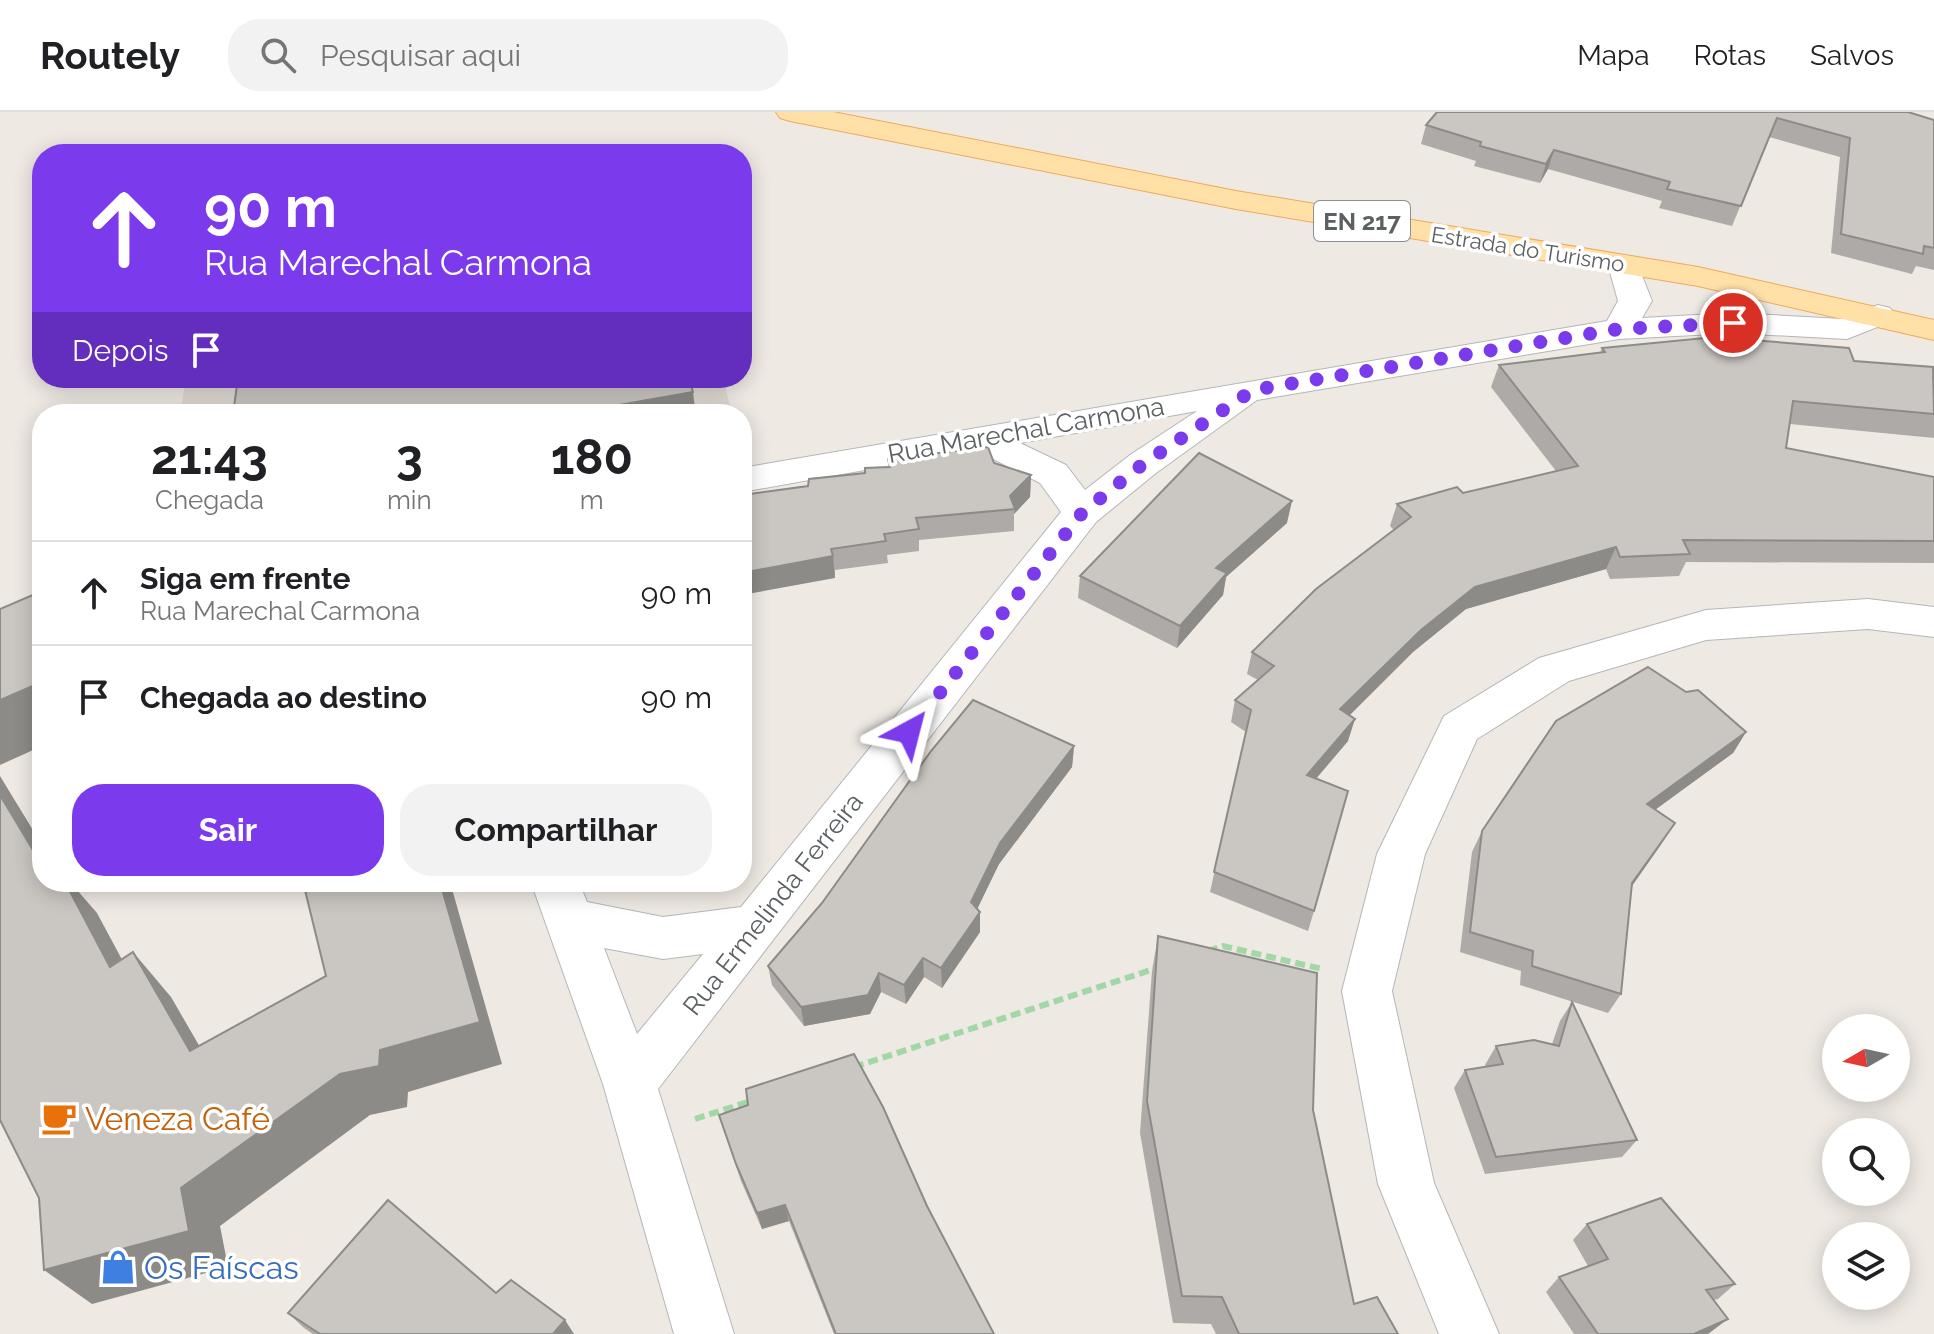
<!DOCTYPE html>
<html lang="pt">
<head>
<meta charset="utf-8">
<style>
	body { margin:0; font-family:Raleway,sans-serif; background:#f2f2f2; color:#202124; height:100vh; display:flex; flex-direction:column; font-size:30px; white-space:nowrap }
	* { box-sizing:border-box; margin:0 }
	p { font-size:26px; color:#757577 }
	.icon { flex:none; width:44px; height:44px; fill:none; stroke:currentColor; stroke-width:2; stroke-linecap:round; stroke-linejoin:round }
	.map { position:relative; flex:1; overflow:hidden }
	.sheet { position:absolute; left:32px; top:292px; width:720px; height:488px; display:flex; flex-direction:column; background:#fff; border-radius:32px; box-shadow:0 4px 20px #0003 }
	.sheet>* { flex:none }
	.hud { position:absolute; left:32px; top:32px; width:720px; height:244px; border-radius:32px; box-shadow:0 4px 20px #0003; background:#7c3aed; color:#fff; overflow:hidden }
	.needle { width:52px; rotate:261deg }
	.fabs { position:absolute; left:1822px; top:902px; display:grid; gap:16px }
	.fabs a { display:grid; place-items:center; width:88px; height:88px; border-radius:50%; background:#fff; box-shadow:0 4px 20px #0003; font-size:40px }
	.pin { position:absolute; display:grid; place-items:center; width:68px; height:68px; color:#fff; margin:-34px; border:4px solid #fff; border-radius:50%; box-shadow:0 2px 8px #0007 }
	.me { position:absolute; width:88px; margin:-44px; rotate:38deg; stroke-linejoin:round; filter:drop-shadow(0 0 6px #0008) }
	.turn { display:flex; align-items:center; gap:28px; height:168px; padding:0 40px; font-size:36px }
	.turn .icon { width:104px; height:104px; stroke-width:2.5 }
	.turn b { display:block; font-size:56px; line-height:68px }
	.then { display:flex; align-items:center; height:76px; padding:0 40px; background:#0003; gap:16px; font-size:30px }
	.eta { display:flex; justify-content:space-evenly; align-items:center; height:136px; text-align:center }
	.eta b { font-size:48px; font-weight:700; line-height:56px }
	.action { display:flex; gap:16px; margin-top:auto; padding:16px 40px }
	.action a { flex:1; height:92px; border-radius:32px; background:#7c3aed; color:#fff; font-size:32px; font-weight:700; line-height:92px; text-align:center }
	.action a+a { background:#f2f2f2; color:#202124 }
	ul { padding:0; list-style:none }
	li { display:flex; align-items:center; gap:24px; height:104px; padding:0 40px; border-top:2px solid #e0e0e0 }
	li div { flex:1 }
	li b { display:block; font-size:30px }
	li em { font-style:normal }
	header { display:flex; align-items:center; gap:48px; box-sizing:border-box; height:112px; padding:0 40px; background:#fff; border-bottom:2px solid #e0e0e0 }
	header strong { font-size:38px }
	nav { display:flex; gap:44px; margin-inline-start:auto; font-size:28px }
	.search { width:560px; height:72px; background:#f2f2f2; display:flex; align-items:center; gap:20px; box-sizing:border-box; padding:0 28px; border-radius:32px; color:#757577; font-size:30px }
	.map>svg:first-child { display:block }
	.education { fill:#e0dad4 }
	.lines { fill:none; stroke-linecap:round; stroke-linejoin:round }
	.minor-casing { stroke:#b3b7ba; stroke-width:2 }
	.primary-casing { stroke:#f0a959; stroke-width:2 }
	.path { stroke:#a2d7a6; stroke-width:6; stroke-dasharray:10 5; stroke-linecap:butt }
	.minor { fill:#fff; fill-rule:evenodd }
	.primary { fill:#ffe0a7; fill-rule:evenodd }
	.wall { fill:#aeaaa7 }
	.shaded-wall { fill:#8d8b88 }
	.building { fill:#cac6c2; stroke:#8d8b88; stroke-width:2 }
	.route { stroke:#7c3aed; stroke-width:14; stroke-dasharray:0 25.2 }
	.labels { text-anchor:middle; dominant-baseline:central; stroke-width:7; stroke-linejoin:round; paint-order:stroke }
	.far-street-label { font-size:22px; fill:#5b6063; stroke:#fff }
	.shield { fill:#fff; stroke:#8c9092; stroke-width:2 }
	.shield-label { font-size:24px; font-weight:bold; fill:#5b6063 }
	.street-label { font-size:26px; fill:#5b6063; stroke:#fff }
	.near-food-label { font-size:32px; fill:#c56008; stroke:#fff; text-anchor:start }
	.near-shop-label { font-size:32px; fill:#366cbe; stroke:#fff; text-anchor:start }
</style>
</head>
<body>
<header>
<strong>Routely</strong>
<div class="search"><svg class="icon" aria-label="search" viewBox="0 0 24 24"><circle cx="10" cy="10" r="6"/><path d="M15 15l6 6"/></svg>Pesquisar aqui</div>
<nav><a>Mapa</a><a>Rotas</a><a>Salvos</a></nav>
</header>
<div class="map">
<svg width="1934" height="1222" viewBox="0 0 1934 1222">
	<rect width="100%" height="100%" fill="#eee9e3"/>
	<!-- education -->
	<path class="education" d="M186 266H723L732 302H180Z"/>
	<g class="lines">
		<!-- minor casing -->
		<g class="minor-casing">
			<g id="minor">
				<path d="M1624 143 1635 146 1652 189 1642 206 1733 201 1842 207 1878 193 1890 196 1895 203 1890 210 1847 227 1733 221 1619 227 1257 288 1156 361 1096 410 658 977 734 1222H674L603 972 531 770H579L587 790 663 805 741 795 1061 400 1040 371 976 338 742 380V356L1607 209 1618 189 1608 153 1613 146ZM1197 299 1130 343 1085 378 1066 353 1020 331ZM604 836 663 847 703 842 637 922Z"/>
				<path d="M1868 487 1934 495V525L1868 517 1706 528 1569 569 1477 627 1425 742 1392 879 1434 1071 1499 1222H1439L1378 1072 1342 879 1377 742 1444 604 1539 546 1706 498Z"/>
			</g>
		</g>
		<!-- primary casing -->
		<g class="primary-casing">
			<path id="primary" d="M776 0H833L1236 79 1698 155 1934 208V228L1698 174 1236 97 790 9 780 6Z"/>
		</g>
		<!-- path -->
		<g class="path">
			<path d="M1208 839 1223 834 1322 857"/>
			<path d="M854 955 1157 856"/>
			<path d="M695 1007 754 988"/>
		</g>
		<!-- minor -->
		<use href="#minor" class="minor"/>
		<!-- primary -->
		<use href="#primary" class="primary"/>
	</g>
	<!-- wall -->
	<g class="wall">
		<path d="M1437 0 1934 8V158L1916 154 1912 162 1831 141 1840 45 1769 25 1732 114 1659 96 1662 89 1548 57 1540 71 1474 54 1476 49 1421 32 1426 13Z"/>
		<path d="M1602 236 1854 249 1934 256V326L1790 312 1786 336 1934 365V451L1686 450 1679 464 1610 467 1606 457 1466 497 1413 540 1349 603 1348 629 1316 667 1314 799 1308 819 1210 780 1246 620 1231 610 1235 588 1258 568 1247 562 1252 540 1394 418 1390 414 1397 392 1463 381 1556 359 1491 275 1499 253 1600 241Z"/>
		<path d="M888 347 994 351 1031 363 1030 385 1014 402V419L919 428V439L887 443 888 451 835 458V466L808 374 889 355Z"/>
		<path d="M1287 411 1226 465 1223 483 1177 536 1078 486 1080 464Z"/>
		<path d="M1746 620 1733 641 1655 698 1662 731 1632 774 1621 882 1608 901 1520 873 1521 859 1460 840 1472 740 1482 719Z"/>
		<path d="M1074 634 1072 655 999 752 977 796 980 800V820L942 876 924 865 906 892 881 880 870 902 804 914 772 873 768 854Z"/>
		<path d="M1158 824 1313 998 1354 1192 1398 1222H1216L1211 1212 1173 1211 1140 1021 1152 859Z"/>
		<path d="M1572 890 1637 1028 1622 1045 1485 1062 1454 976 1465 958 1486 955 1485 953 1496 934 1552 932 1560 909Z"/>
		<path d="M719 1003 927 1094 994 1222H834L789 1109 762 1117 741 1069Z"/>
		<path d="M1587 1112 1735 1172 1718 1187 1714 1188 1710 1221 1574 1222 1546 1180 1559 1165 1588 1154 1573 1128Z"/>
		<path d="M496 1181 574 1222H313L304 1216 288 1201Z"/>
	</g>
	<!-- shaded-wall -->
	<g class="shaded-wall">
		<path d="M1554 38 1548 57 1540 71 1546 52Z"/>
		<path d="M693 280 695 296 664 302H568Z"/>
		<path d="M1031 363 1030 385 1014 402 1015 397 1010 384Z"/>
		<path d="M1292 389 1287 411 1226 465 1223 483 1177 536 1180 514 1216 456Z"/>
		<path d="M1616 435 1606 457 1466 497 1413 540 1334 619 1340 597 1421 518 1475 475Z"/>
		<path d="M833 444 835 466 742 483V461Z"/>
		<path d="M42 570V634L0 653V588Z"/>
		<path d="M1355 607 1348 629 1301 684 1307 663Z"/>
		<path d="M1746 620 1733 641 1634 713 1647 692Z"/>
		<path d="M1074 634 1072 655 999 752 971 810V790L1000 731Z"/>
		<path d="M0 664 42 733V753L0 683Z"/>
		<path d="M1675 711 1662 731 1620 791 1632 771Z"/>
		<path d="M65 770H70L97 801 149 898 110 855Z"/>
		<path d="M440 770H450L502 952 408 980 407 995 370 1003 220 1114 228 1155 92 1192 44 1158 181 1076 340 962 380 938Z"/>
		<path d="M980 800V820L942 876 941 856Z"/>
		<path d="M133 840 171 885 226 980 190 939Z"/>
		<path d="M923 846 924 865 906 892 904 873Z"/>
		<path d="M879 861 881 880 870 902 804 914 801 895Z"/>
		<path d="M785 1093 789 1109 762 1117 757 1101Z"/>
		<path d="M1728 1207 1708 1222H1694Z"/>
		<path d="M565 1208 574 1222H553Z"/>
	</g>
	<!-- building -->
	<g class="building">
		<path d="M1437 0H1908L1934 8V136L1924 134 1923 142 1841 122 1850 26 1777 6 1741 94 1667 77 1670 70 1554 38 1546 52 1480 34 1481 30 1426 13Z"/>
		<path d="M1715 225 1849 236 1854 249 1933 255 1934 302 1793 289 1786 336 1934 365V429L1683 428 1690 442 1620 445 1616 435 1475 475 1421 518 1340 597 1355 607 1307 663 1348 679 1314 799 1214 760 1251 598 1235 588 1274 554 1252 540 1316 477 1411 405 1397 392 1457 375 1463 381 1578 354 1499 253 1605 240 1602 236Z"/>
		<path d="M238 266H689L693 280 568 302H233Z"/>
		<path d="M988 335 994 351 1031 363 1010 384 1015 397 916 406 919 417 884 422 886 429 831 437 833 444 742 461V383L808 374 809 367 865 361V356L890 355 888 347Z"/>
		<path d="M1199 341 1292 389 1216 456 1227 461 1180 514 1080 464Z"/>
		<path d="M42 479V570L0 588V497Z"/>
		<path d="M1648 555 1686 580 1698 578 1746 620 1647 692 1675 711 1632 771 1621 882 1532 854 1533 839 1470 820 1482 719 1556 609Z"/>
		<path d="M973 588 1074 634 1000 731 971 790 980 800 941 856 923 846 904 873 879 861 868 883 801 895 768 854 822 791 931 639Z"/>
		<path d="M0 683 42 753V770H65L110 855 133 840 190 939 326 864 303 770H440L480 910 380 938 379 954 340 962 181 1076 189 1119 44 1158 39 1086 0 1008Z"/>
		<path d="M1158 824 1317 861 1313 998 1354 1192 1377 1185 1398 1222H1239L1222 1185 1182 1184 1147 989Z"/>
		<path d="M1572 890 1637 1028 1496 1045 1465 958 1503 952 1496 934 1534 928 1559 934Z"/>
		<path d="M854 942 883 995 927 1094 994 1222H836L785 1093 757 1101 736 1052 719 1003 748 993 746 977Z"/>
		<path d="M1661 1086 1735 1172 1706 1178 1728 1207 1694 1222H1598L1559 1165 1608 1147 1587 1112Z"/>
		<path d="M388 1088 496 1181 511 1168 565 1208 553 1222H320L288 1201Z"/>
	</g>
	<g class="lines">
		<!-- route -->
		<path class="route" d="M909 620 1082 401 1143 352 1253 278 1619 217 1733 211"/>
	</g>
	<!-- icons -->
	<defs>
		<g id="cafe-bare" transform="scale(2.76)"><path d="M-5.5-4.5H6V0H3Q3 3.5 0 3.5H-2.5Q-5.5 3.5-5.5 0ZM3-3.2v2h1.7v-2ZM-6 4.5H4V6H-6Z" fill="#e8710a" stroke="#fff" stroke-width="2.5" paint-order="stroke"/></g>
		<g id="shop-bare" transform="scale(2.76)"><path d="M-5-2.5h2.3a2.7 3.5 0 0 1 5.4 0H5L5.5 6h-11ZM-1.5-2.5h3a1.5 2.3 0 0 0-3 0Z" fill="#3f7fe0" stroke="#fff" stroke-width="2.5" paint-order="stroke"/></g>
	</defs>
	<g fill-rule="evenodd">
		<use href="#cafe-bare" x="59" y="1006"/>
		<use href="#shop-bare" x="118" y="1155"/>
	</g>
	<g class="labels">
		<!-- far-street labels -->
		<g class="far-street-label">
			<text transform="translate(1528 137) rotate(9)">Estrada do Turismo</text>
		</g>
		<!-- shield labels -->
		<rect class="shield" x="1314" y="89" width="96" height="40" rx="6"/>
		<g class="shield-label">
			<text x="1362" y="109">EN 217</text>
		</g>
		<!-- street labels -->
		<g class="street-label">
			<text transform="translate(1026 318) rotate(-10)">Rua Marechal Carmona</text>
			<text transform="translate(773 792) rotate(-52)">Rua Ermelinda Ferreira</text>
		</g>
		<!-- near-food labels -->
		<g class="near-food-label">
			<text x="85" y="1006">Veneza Café</text>
		</g>
		<!-- near-shop labels -->
		<g class="near-shop-label">
			<text x="144" y="1155">Os Faíscas</text>
		</g>
	</g>
</svg>
<div class="fabs">
<a><svg class="needle" viewBox="-14 -14 28 28"><path d="M0-13l5 13h-10z" fill="#e53935"/><path d="M0 13l5-13h-10z" fill="#757577"/></svg></a>
<a><svg class="icon" aria-label="search" viewBox="0 0 24 24"><circle cx="10" cy="10" r="6"/><path d="M15 15l6 6"/></svg></a>
<a><svg class="icon" aria-label="layers" viewBox="0 0 24 24"><path d="M12 4l9 5-9 5-9-5zM3 14l9 5 9-5"/></svg></a>
</div>
<div class="pin" style="left:1733px;top:211px;background:#d93025"><svg class="icon" aria-label="arrive" viewBox="0 0 24 24"><path d="M6 21V4h12l-3 4 3 4H6"/></svg></div>
<svg class="me" style="left:909px;top:620px" viewBox="-20 -20 40 40"><path d="M0-17L14 15 0 8-14 15z" fill="#7c3aed" stroke="#fff" stroke-width="4"/></svg>
<div class="hud">
<div class="turn"><svg class="icon" aria-label="ahead" viewBox="0 0 24 24"><path d="M12 20V5M6 11l6-6 6 6"/></svg><div><b>90 m</b>Rua Marechal Carmona</div></div>
<div class="then">Depois<svg class="icon" aria-label="arrive" viewBox="0 0 24 24"><path d="M6 21V4h12l-3 4 3 4H6"/></svg></div>
</div>
<section class="sheet">
<div class="eta">
<div><b>21:43</b><p>Chegada</p></div>
<div><b>3</b><p>min</p></div>
<div><b>180</b><p>m</p></div>
</div>
<ul>
<li><svg class="icon" aria-label="ahead" viewBox="0 0 24 24"><path d="M12 20V5M6 11l6-6 6 6"/></svg><div><b>Siga em frente</b><p>Rua Marechal Carmona</p></div><em>90 m</em></li>
<li><svg class="icon" aria-label="arrive" viewBox="0 0 24 24"><path d="M6 21V4h12l-3 4 3 4H6"/></svg><div><b>Chegada ao destino</b></div><em>90 m</em></li>
</ul>
<div class="action"><a>Sair</a><a>Compartilhar</a></div>
</section>
</div>
</body>
</html>
